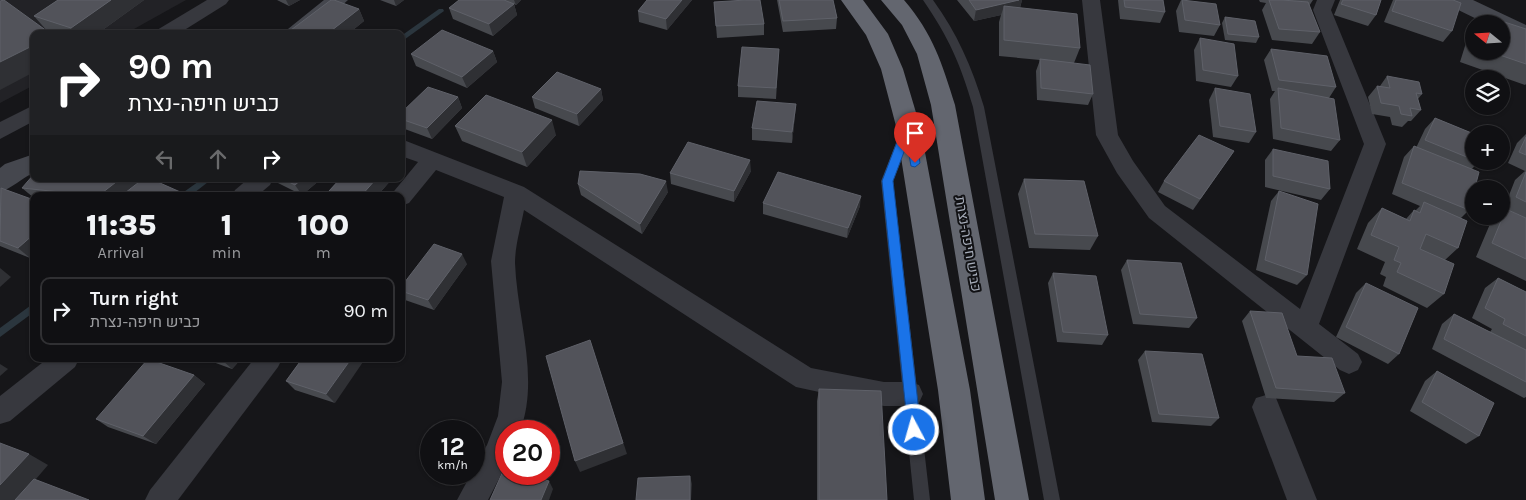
<!DOCTYPE html>
<html lang="en">
<head>
<meta charset="utf-8">
<style>
	body { margin:0; font-family:Karla,Heebo,sans-serif; background:#1e1e21; color:#f1f3f6; height:100vh; display:flex; flex-direction:column; font-size:19px; white-space:nowrap }
	* { box-sizing:border-box; margin:0 }
	p { font-size:16px; color:#9c9da0 }
	.icon { flex:none; width:28px; height:28px; fill:none; stroke:currentColor; stroke-width:2; stroke-linecap:round; stroke-linejoin:round }
	.map { position:relative; flex:1; overflow:hidden }
	.side { position:absolute; left:30px; top:192px; width:375px; height:170px; display:flex; flex-direction:column; background:#101013; border-radius:10px; box-shadow:0 1px 4px #0004,0 0 0 1px #303033 }
	.side>* { flex:none }
	.guide { position:absolute; left:30px; top:30px; width:375px; height:152px; border-radius:10px; box-shadow:0 1px 4px #0004,0 0 0 1px #303033; background:#202124; color:#fff; overflow:hidden }
	.needle { width:32px; rotate:288deg }
	.buttons { position:absolute; left:1465px; top:15px; display:grid; gap:10px }
	.buttons a { display:grid; place-items:center; width:45px; height:45px; border-radius:50%; background:#101013; box-shadow:0 1px 4px #0004,0 0 0 1px #303033; font-size:25px }
	.speed { position:absolute; left:420px; top:420px; display:flex; gap:10px; font-size:25px; font-weight:700; text-align:center }
	.speed>* { display:grid; place-content:center; width:65px; height:65px; border-radius:50%; background:#101013; box-shadow:0 1px 4px #0004,0 0 0 1px #303033; line-height:1 }
	.speed small { font-size:12px; font-weight:400 }
	.speed .limit { border:8px solid #d22; background:#fff; color:#111 }
	.pin { position:absolute; display:grid; place-items:center; width:42px; height:42px; color:#fff; margin:-51px -21px; border-radius:50% 50% 50% 0; rotate:-45deg; box-shadow:0 0 5px #0007 }
	.pin .icon { rotate:45deg }
	.me { position:absolute; width:55px; margin:-28px; rotate:354deg; stroke-linejoin:round; filter:drop-shadow(0 0 4px #0008) }
	.turn { display:flex; align-items:center; gap:18px; height:105px; padding:0 15px; font-size:22px }
	.turn .icon { width:65px; height:65px; stroke-width:2.5 }
	.turn b { display:block; font-size:35px; line-height:42px }
	.lanes { display:flex; align-items:center; height:48px; padding:0 15px; background:#0003; justify-content:center; gap:25px; direction:ltr }
	.lanes .off { opacity:.35 }
	.eta { display:flex; justify-content:space-evenly; align-items:center; height:85px; text-align:center }
	.eta b { font-size:30px; font-weight:800; line-height:35px }
	ul { padding:0; list-style:none }
	li { display:flex; align-items:center; gap:15px; height:68px; margin:0 10px 8px; padding:0 5px; border:2px solid #303033; border-radius:10px }
	li div { flex:1 }
	li b { display:block; font-size:19px }
	li em { font-style:normal }
	.map>svg:first-child { display:block }
	.built { fill:#222226 }
	.lines { fill:none; stroke-linecap:round; stroke-linejoin:round }
	.stream { fill:#2b363e; fill-rule:evenodd }
	.lane { fill:#37383e; fill-rule:evenodd }
	.street { fill:#37383e; fill-rule:evenodd }
	.secondary { fill:#45474e; fill-rule:evenodd }
	.highway { fill:#63666f; fill-rule:evenodd }
	.wall { fill:#47494e }
	.shaded-wall { fill:#2f3034 }
	.building { fill:#52535a; stroke:#5f6169 }
	.route { fill:#1a73e8; stroke:#114b97 }
	.labels { text-anchor:middle; dominant-baseline:central; stroke-width:4; stroke-linejoin:round; paint-order:stroke }
	.street-label { font-size:14px; fill:#a7adba; stroke:#111114 }
</style>
</head>
<body>
<div class="map">
<svg width="1526" height="500" viewBox="0 0 1526 500">
	<rect width="100%" height="100%" fill="#161619"/>
	<!-- built -->
	<path class="built" d="M0 0H186L125 34H34V85L0 103Z"/>
	<g class="lines">
		<!-- stream -->
		<g class="stream">
			<path d="M439 9H443L444 11 401 42V36Z"/>
			<path d="M202 179H212L190 196H180L181 194Z"/>
			<path d="M34 303V312L0 337V328Z"/>
		</g>
		<!-- lane -->
		<g class="lane">
			<path d="M923 0H933C957 33 972 67 984 107L1060 500H1044L973 107C960 63 949 38 923 0Z"/>
			<path d="M906 129 912 133 893 181 930 500H914L881 181 900 133Z"/>
		</g>
		<!-- street -->
		<g class="street">
			<path d="M207 0H229L226 4 178 34H155L157 30Z"/>
			<path d="M1082 0H1100L1118 135 1133 161 1165 206 1300 309 1364 144 1313 10 1317 0H1335L1331 10 1386 144 1319 324 1358 354 1362 362 1358 370 1349 374 1340 370 1149 218 1117 173 1096 135Z"/>
			<path d="M34 105V121L0 139V122Z"/>
			<path d="M401 139 524 187 811 368 884 382H910L919 385 923 394 919 403 910 406H884L796 387 524 210C521 226 515 246 515 263 517 318 540 378 520 431H506V465L488 500H457L471 474H474V468L487 445 498 416 502 382 491 261 504 197 436 170 409 203 401 206V196H390L418 162 401 156Z"/>
			<path d="M248 179H273L270 185 257 196H232L235 190Z"/>
			<path d="M47 359H79L75 367 10 421 0 424V396Z"/>
			<path d="M254 359H282L278 367 178 500H145L150 490Z"/>
			<path d="M1266 395 1276 398 1317 500H1287L1252 407 1256 398Z"/>
		</g>
		<!-- secondary -->
		<g class="secondary">
			<path d="M324 0H348L310 34H285L288 29Z"/>
			<path d="M1445 0H1473L1526 25V41L1501 31V24H1487L1448 5Z"/>
			<path d="M34 154V173C21 178 13 188 0 192V168L5 164Z"/>
		</g>
		<!-- highway -->
		<g class="highway">
			<path d="M841 0H863L888 34 903 69 920 126 970 390 985 500H951L938 390 896 126 881 69 866 35Z"/>
			<path d="M881 0H904C933 34 942 63 955 105L1029 500H995L931 105 917 54 902 25Z"/>
		</g>
	</g>
	<!-- wall -->
	<g class="wall">
		<path d="M58 0H144L97 34H54L48 32 34 16Z"/>
		<path d="M277 0H300L289 6Z"/>
		<path d="M380 0H404L396 6Z"/>
		<path d="M459 0H521L516 5 514 4 517 15 493 36 453 19 449 8Z"/>
		<path d="M647 0H692L667 30 639 22 638 11Z"/>
		<path d="M777 0H833L837 18 836 29 783 32Z"/>
		<path d="M957 0H1022L1020 8 1080 48 1074 63 1093 94 1088 105 1037 100 1036 71 1040 60 999 56V22L1001 15 974 21Z"/>
		<path d="M1118 0H1163L1165 12 1160 23 1120 19Z"/>
		<path d="M1181 0 1220 25 1214 36 1179 32 1176 11Z"/>
		<path d="M1259 0H1313L1309 6 1320 32 1312 44 1272 40 1262 10 1266 3 1260 2Z"/>
		<path d="M1340 0H1381L1376 15 1368 26 1334 15Z"/>
		<path d="M1393 0H1453L1452 31 1443 42 1384 22Z"/>
		<path d="M714 2 764 24V35L717 38Z"/>
		<path d="M359 9 364 21 348 34H293L291 30Z"/>
		<path d="M1483 15 1526 29V84L1525 85 1460 62 1470 30 1474 26V51H1501V24H1476Z"/>
		<path d="M1225 17 1259 37 1256 43 1225 40 1222 23Z"/>
		<path d="M1200 38 1238 76 1231 87 1196 81 1194 50Z"/>
		<path d="M779 49 776 99 738 97V86Z"/>
		<path d="M1271 49 1336 87 1329 98 1340 140 1331 151 1273 139 1270 99 1275 91H1272L1264 60Z"/>
		<path d="M493 51 497 62 467 88 416 66 411 54Z"/>
		<path d="M1387 76 1422 94 1418 99 1421 110 1411 121H1408L1402 127 1392 125 1390 117 1372 114 1368 97 1377 86H1380Z"/>
		<path d="M1215 88 1256 132 1249 143 1213 137 1209 100Z"/>
		<path d="M601 89 603 100 579 126 535 108 532 97Z"/>
		<path d="M458 97 462 108 432 139 402 128 401 126V113Z"/>
		<path d="M796 104 795 115 792 143 752 140V128Z"/>
		<path d="M1435 118 1474 134V161H1479L1472 169 1469 210 1461 218 1458 248 1445 260 1444 294 1427 308 1383 286 1386 277 1380 274 1385 262 1357 249 1368 223 1382 208 1406 219 1414 210 1415 211 1420 206 1392 194 1404 157 1414 146 1416 148 1425 129Z"/>
		<path d="M455 126 556 135 527 167 462 141Z"/>
		<path d="M1526 134V218L1504 208 1515 180 1525 171 1508 163 1517 143Z"/>
		<path d="M1273 149 1330 189 1321 200 1265 187V160Z"/>
		<path d="M1234 151 1193 210 1158 192 1164 181Z"/>
		<path d="M751 171 734 202 671 184 670 173Z"/>
		<path d="M270 179H321L302 195Z"/>
		<path d="M340 179H392L377 196H332L329 191Z"/>
		<path d="M1024 179 1098 236 1090 250 1029 248 1018 194Z"/>
		<path d="M578 184 668 192 642 234 581 195Z"/>
		<path d="M22 188 187 195 188 196H34V198Z"/>
		<path d="M0 189 34 200V255L30 258 0 246Z"/>
		<path d="M1279 191 1307 275 1297 285 1256 270 1271 201Z"/>
		<path d="M763 203 860 206 847 238 763 214Z"/>
		<path d="M1506 209 1526 218V281L1476 257 1490 224 1498 216H1501V214Z"/>
		<path d="M1127 260 1197 318 1189 328 1133 324 1121 270Z"/>
		<path d="M467 264 434 310 405 300 401 295V287Z"/>
		<path d="M1053 273 1108 335 1102 345 1057 342 1048 283Z"/>
		<path d="M1498 278 1526 292V397L1524 398 1432 349 1442 324 1454 314 1490 332 1492 329 1472 318 1485 288Z"/>
		<path d="M1366 283 1399 354 1388 364 1336 337 1356 293Z"/>
		<path d="M1250 311 1297 356 1345 393 1334 402 1266 398 1242 321Z"/>
		<path d="M1145 351 1219 418 1211 426 1152 422 1138 360Z"/>
		<path d="M205 359H241L232 369Z"/>
		<path d="M302 359 335 403 295 390 286 381Z"/>
		<path d="M1437 371 1479 436 1466 444 1410 411 1425 381Z"/>
		<path d="M194 375 205 384 156 444 108 427 96 419Z"/>
		<path d="M819 389 887 500H817V401Z"/>
	</g>
	<!-- shaded-wall -->
	<g class="shaded-wall">
		<path d="M111 0H144L97 34H75L71 28Z"/>
		<path d="M286 0H300L289 6Z"/>
		<path d="M394 0H404L396 6Z"/>
		<path d="M514 0H521L516 5Z"/>
		<path d="M682 0H692L667 30 666 19Z"/>
		<path d="M1019 0H1022L1019 11 1004 6 1001 15 974 21 976 10Z"/>
		<path d="M514 4 517 15 493 36 489 24Z"/>
		<path d="M359 9 364 21 348 34H327Z"/>
		<path d="M34 45V72L0 90V62Z"/>
		<path d="M493 51 497 62 467 88 462 77Z"/>
		<path d="M601 89 603 100 579 126 577 114Z"/>
		<path d="M458 97 462 108 432 139 427 128Z"/>
		<path d="M796 104 795 115 792 143V132Z"/>
		<path d="M552 120 556 135 527 167 522 152Z"/>
		<path d="M401 160 404 164 401 167Z"/>
		<path d="M750 160 751 171 734 202V191Z"/>
		<path d="M120 179H143L121 196H98Z"/>
		<path d="M302 179H321L302 195 295 185Z"/>
		<path d="M376 179H392L377 196H361Z"/>
		<path d="M666 181 668 192 642 234 640 224Z"/>
		<path d="M861 196 860 206 847 238 848 228Z"/>
		<path d="M34 234V255L30 258 18 248Z"/>
		<path d="M462 254 467 264 434 310 428 300Z"/>
		<path d="M0 268 11 277 0 287Z"/>
		<path d="M590 340 627 454 580 472 575 461Z"/>
		<path d="M222 359H241L232 369 222 360Z"/>
		<path d="M351 359H365L335 403 326 394Z"/>
		<path d="M0 364 8 369 0 376Z"/>
		<path d="M194 375 205 384 156 444 143 436Z"/>
		<path d="M29 454 48 465 18 500H0V485Z"/>
		<path d="M690 476 692 484 691 500H690Z"/>
		<path d="M549 481 553 489 549 500H541Z"/>
	</g>
	<!-- building -->
	<g class="building">
		<path d="M4 0 51 34H34V45L0 62V1Z"/>
		<path d="M58 0H111L71 28 34 16Z"/>
		<path d="M331 0H334L359 9 327 34H301L291 30Z"/>
		<path d="M459 0H504L514 4 489 24 449 8Z"/>
		<path d="M647 0H682L666 19 638 11Z"/>
		<path d="M746 0H760L764 24 716 26 714 2Z"/>
		<path d="M779 0H833L837 18 783 21Z"/>
		<path d="M969 0H1019L976 10Z"/>
		<path d="M1124 0H1163L1165 12 1125 7Z"/>
		<path d="M1182 0 1216 4 1220 25 1185 20Z"/>
		<path d="M1269 0H1282L1308 2 1320 32 1279 29Z"/>
		<path d="M1343 0H1381L1376 15 1341 4Z"/>
		<path d="M1396 0H1453L1461 3 1452 31 1392 11Z"/>
		<path d="M1004 6 1077 14 1080 48 1004 40Z"/>
		<path d="M1483 15 1526 29V64L1488 51H1501V24H1480Z"/>
		<path d="M1225 17 1255 21 1259 37 1228 34Z"/>
		<path d="M442 30 493 51 462 77 411 54Z"/>
		<path d="M1200 38 1234 44 1238 76 1203 70Z"/>
		<path d="M742 47 779 49 776 88 738 86Z"/>
		<path d="M1271 49 1327 56 1336 87 1279 80Z"/>
		<path d="M1040 59 1090 65 1093 94 1041 88Z"/>
		<path d="M557 72 601 89 577 114 532 97Z"/>
		<path d="M1387 76 1419 82 1422 94 1416 93 1421 110 1410 108 1412 116 1401 114 1399 106 1381 103 1377 86 1390 88Z"/>
		<path d="M428 87 458 97 427 128 401 119V113Z"/>
		<path d="M1215 88 1250 94 1256 132 1220 126Z"/>
		<path d="M1278 88 1334 99 1340 140 1281 128Z"/>
		<path d="M486 95 552 120 522 152 455 126Z"/>
		<path d="M757 101 796 104 792 132 752 128Z"/>
		<path d="M1435 118 1474 134V160L1425 140Z"/>
		<path d="M1199 135 1234 151 1200 199 1164 181Z"/>
		<path d="M1526 137V155L1519 152Z"/>
		<path d="M688 142 750 160 734 191 670 173Z"/>
		<path d="M1414 146 1479 172 1469 210 1402 183Z"/>
		<path d="M1273 149 1328 161 1330 189 1273 176Z"/>
		<path d="M580 171 640 174 666 181 640 224 578 184Z"/>
		<path d="M778 172 861 196 848 228 763 203Z"/>
		<path d="M1526 172V202L1516 197Z"/>
		<path d="M34 174V179H120L98 196 22 188Z"/>
		<path d="M143 179H151L187 195 185 196H121Z"/>
		<path d="M283 179H302L295 185Z"/>
		<path d="M340 179H376L361 196H345L329 191Z"/>
		<path d="M1024 179 1084 181 1098 236 1035 234Z"/>
		<path d="M1 188 34 200V234L18 248 0 241Z"/>
		<path d="M1279 191 1318 204 1307 275 1265 260Z"/>
		<path d="M244 192 257 196H240Z"/>
		<path d="M1424 202 1467 221 1458 248 1426 234 1420 249 1454 264 1444 294 1397 272 1401 263 1394 260 1399 247 1371 235 1382 208 1410 221 1414 210 1420 213Z"/>
		<path d="M1506 209 1526 218V259L1492 243Z"/>
		<path d="M434 244 462 254 428 300 401 291V287Z"/>
		<path d="M1127 260 1181 263 1197 318 1140 314Z"/>
		<path d="M1053 273 1096 276 1108 335 1063 332Z"/>
		<path d="M1498 278 1526 292V336L1503 324 1505 319 1485 308Z"/>
		<path d="M1366 283 1418 308 1399 354 1346 327Z"/>
		<path d="M1250 311 1282 313 1297 356 1332 358 1345 393 1276 388Z"/>
		<path d="M1454 314 1526 350V382L1444 339Z"/>
		<path d="M590 340 623 443 575 461 546 356Z"/>
		<path d="M1145 351 1202 354 1219 418 1159 414Z"/>
		<path d="M148 359 194 375 143 436 96 419Z"/>
		<path d="M302 359H351L326 394 286 381Z"/>
		<path d="M1437 371 1494 403 1479 436 1422 402Z"/>
		<path d="M819 389 881 391 887 500H819Z"/>
		<path d="M0 443 29 454 0 485Z"/>
		<path d="M504 469 506 470V474H521L549 481 541 500H490Z"/>
		<path d="M690 476V500H636L638 478Z"/>
		<path d="M34 479 89 500H15Z"/>
	</g>
	<!-- route -->
	<path class="route" d="M908 122 914 126 920 163 915 167 911 166 907 144 893 181 921 430 919 434 914 436 910 434 908 430 882 181 903 126Z"/>
	<g class="labels">
		<!-- street labels -->
		<g class="street-label">
			<text transform="translate(968 244) rotate(80)">כביש חיפה-נצרת</text>
		</g>
	</g>
</svg>
<div class="buttons">
<a><svg class="needle" viewBox="-14 -14 28 28"><path d="M0-13l5 13h-10z" fill="#e53935"/><path d="M0 13l5-13h-10z" fill="#9c9da0"/></svg></a>
<a><svg class="icon" aria-label="layers" viewBox="0 0 24 24"><path d="M12 4l9 5-9 5-9-5zM3 14l9 5 9-5"/></svg></a>
<a>+</a>
<a>−</a>
</div>
<div class="speed"><div>12<small>km/h</small></div><div class="limit">20</div></div>
<div class="pin" style="left:915px;top:163px;background:#d93025"><svg class="icon" aria-label="arrive" viewBox="0 0 24 24"><path d="M6 21V4h12l-3 4 3 4H6"/></svg></div>
<svg class="me" style="left:914px;top:430px" viewBox="-20 -20 40 40"><circle r="17" fill="#1a73e8" stroke="#fff" stroke-width="3"/><path d="M0-11L8 9 0 5-8 9z" fill="#fff"/></svg>
<div class="guide">
<div class="turn"><svg class="icon" aria-label="right" viewBox="0 0 24 24"><path d="M7 20v-9h11M14 6l5 5-5 5"/></svg><div><b>90 m</b>כביש חיפה-נצרת</div></div>
<div class="lanes"><svg class="icon off" aria-label="left" viewBox="0 0 24 24"><path d="M17 20v-9H6M10 6l-5 5 5 5"/></svg><svg class="icon off" aria-label="ahead" viewBox="0 0 24 24"><path d="M12 20V5M6 11l6-6 6 6"/></svg><svg class="icon" aria-label="right" viewBox="0 0 24 24"><path d="M7 20v-9h11M14 6l5 5-5 5"/></svg></div>
</div>
<section class="side">
<div class="eta">
<div><b>11:35</b><p>Arrival</p></div>
<div><b>1</b><p>min</p></div>
<div><b>100</b><p>m</p></div>
</div>
<ul>
<li><svg class="icon" aria-label="right" viewBox="0 0 24 24"><path d="M7 20v-9h11M14 6l5 5-5 5"/></svg><div><b>Turn right</b><p>כביש חיפה-נצרת</p></div><em>90 m</em></li>
</ul>
</section>
</div>
</body>
</html>
